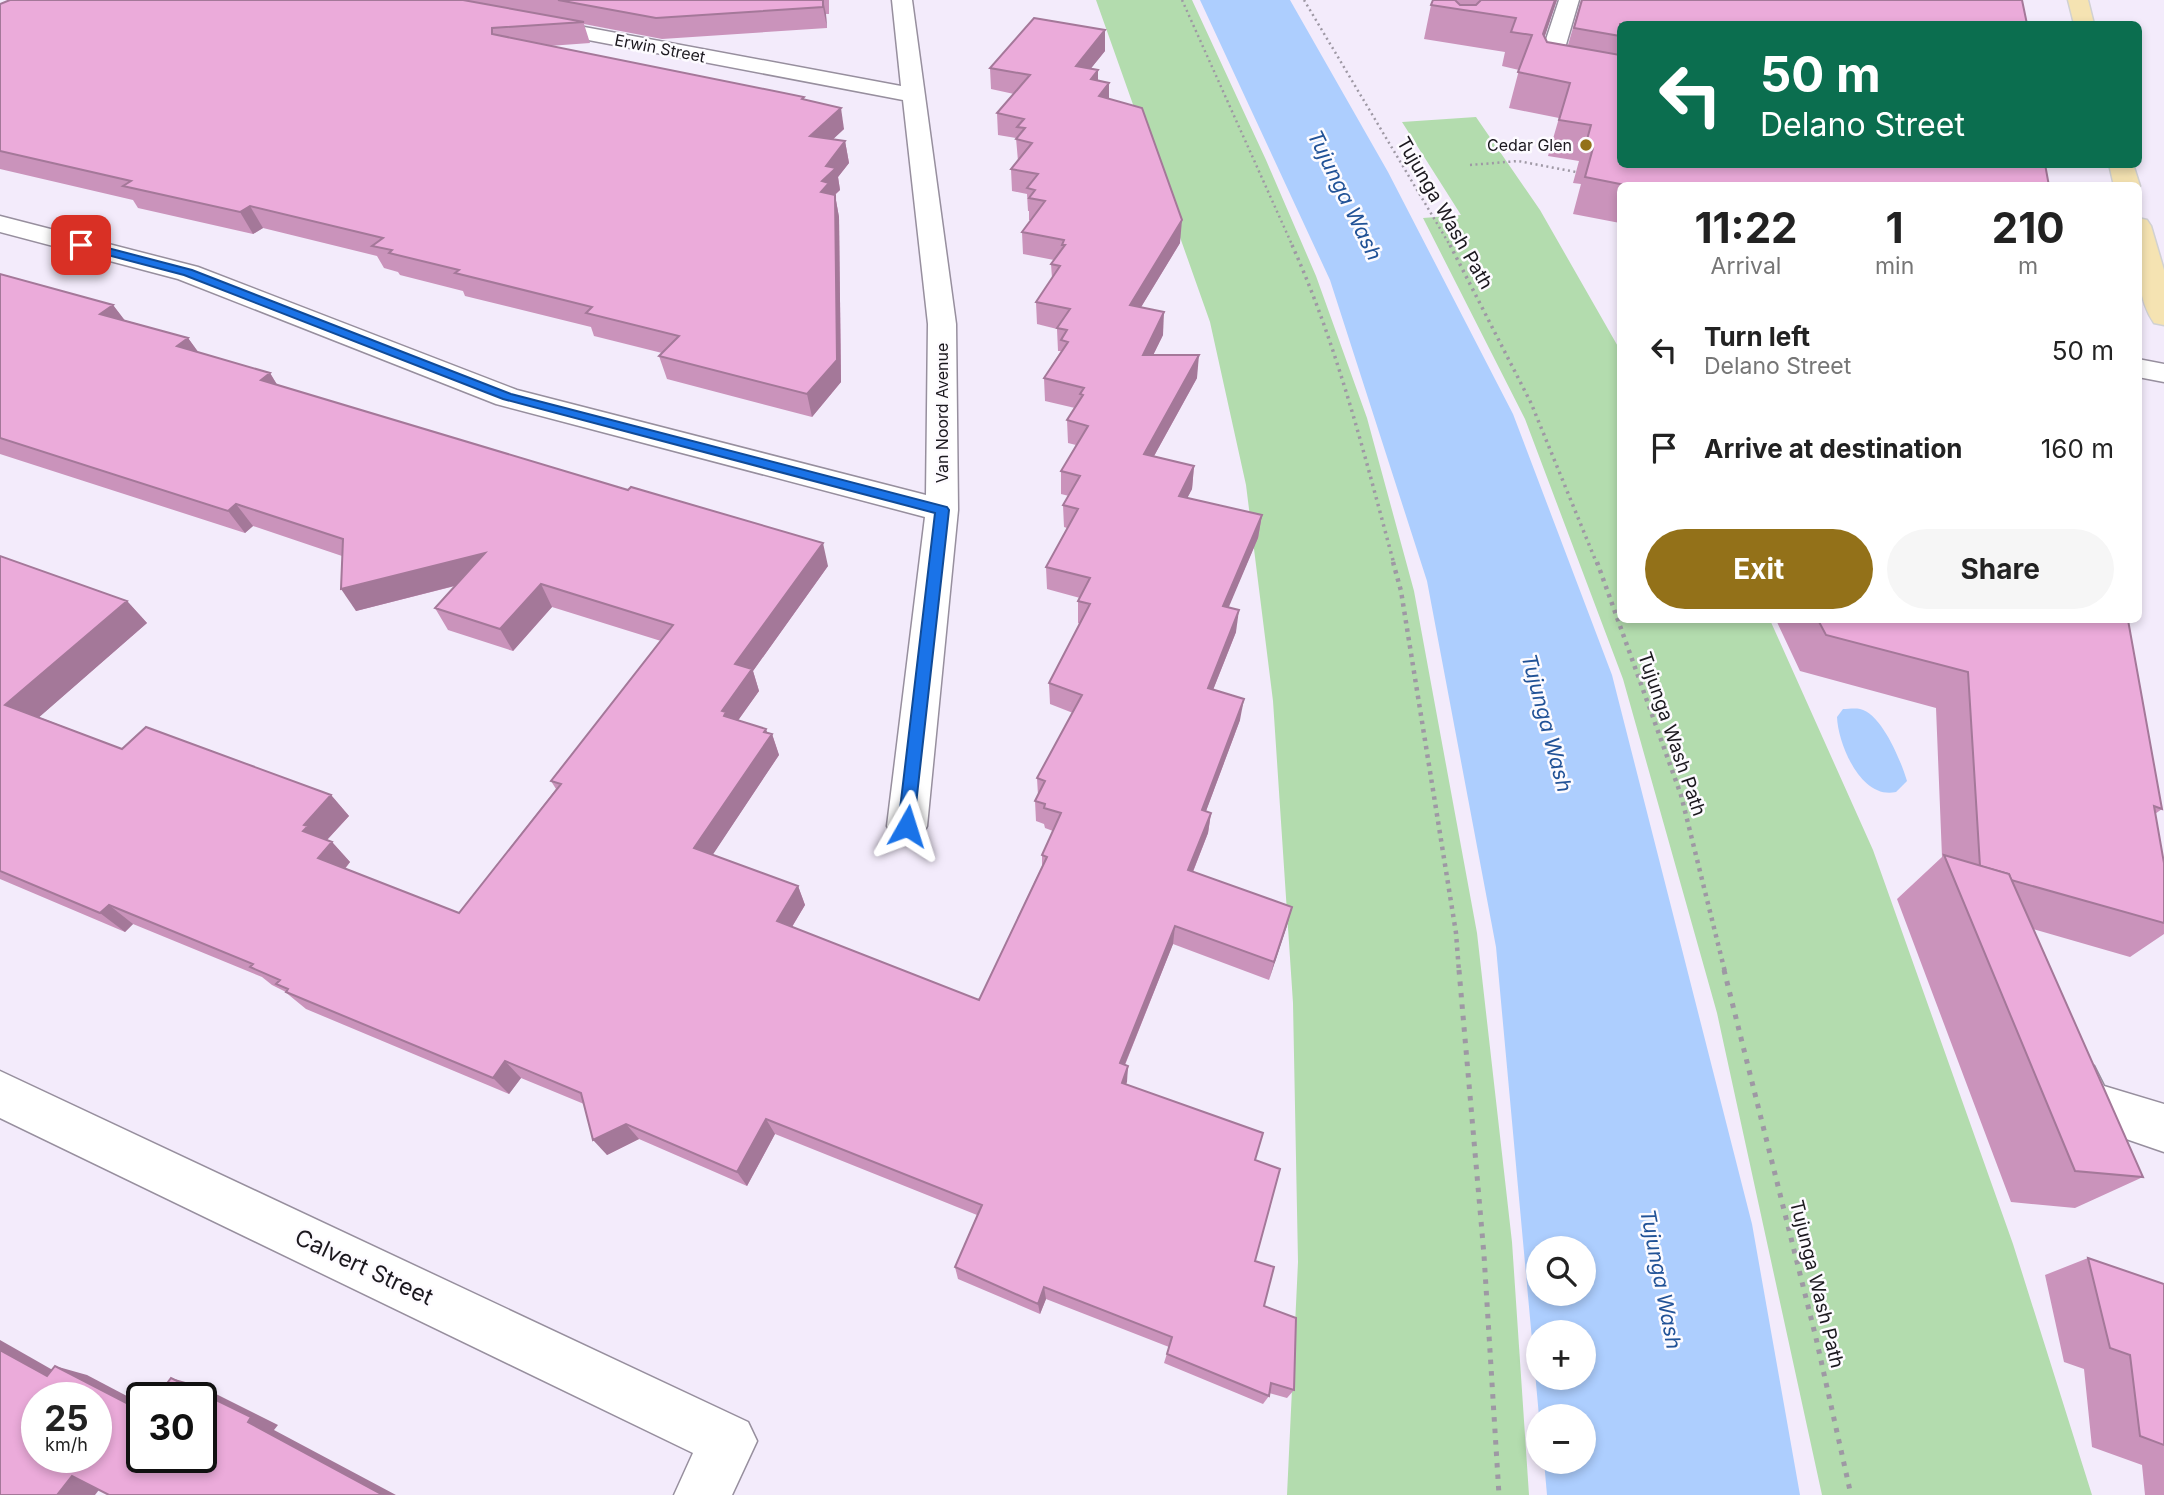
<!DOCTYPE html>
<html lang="en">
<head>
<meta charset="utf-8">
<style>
	body { margin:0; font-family:Inter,sans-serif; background:#f6f6f6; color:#222; height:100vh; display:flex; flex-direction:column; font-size:26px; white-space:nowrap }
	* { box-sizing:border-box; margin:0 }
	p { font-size:23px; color:#767676 }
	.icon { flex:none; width:38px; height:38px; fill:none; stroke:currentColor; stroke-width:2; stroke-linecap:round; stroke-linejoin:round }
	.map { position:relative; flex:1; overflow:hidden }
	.side { position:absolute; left:1617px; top:182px; width:525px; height:441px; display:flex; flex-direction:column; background:#fff; border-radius:10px; box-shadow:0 4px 10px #0003 }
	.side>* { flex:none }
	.banner { position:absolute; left:1617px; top:21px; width:525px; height:147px; border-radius:10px; box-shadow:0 4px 10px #0003; background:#0b6e4f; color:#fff; overflow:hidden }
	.buttons { position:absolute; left:1526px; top:1236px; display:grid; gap:14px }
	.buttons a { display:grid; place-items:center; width:70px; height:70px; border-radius:50%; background:#fff; box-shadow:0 4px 10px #0003; font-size:35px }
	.speed { position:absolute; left:21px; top:1382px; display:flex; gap:14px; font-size:35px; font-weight:700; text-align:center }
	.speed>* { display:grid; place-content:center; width:91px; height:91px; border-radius:50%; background:#fff; box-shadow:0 4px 10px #0003; line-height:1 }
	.speed small { font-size:18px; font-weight:400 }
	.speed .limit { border:4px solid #111; border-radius:10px; background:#fff; color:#111 }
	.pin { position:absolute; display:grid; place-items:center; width:60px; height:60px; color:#fff; margin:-30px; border-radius:14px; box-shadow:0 4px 10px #0006 }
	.me { position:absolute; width:77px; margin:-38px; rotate:6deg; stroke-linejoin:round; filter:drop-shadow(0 0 5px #0008) }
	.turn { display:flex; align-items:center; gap:24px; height:147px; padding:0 28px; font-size:32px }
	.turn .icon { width:91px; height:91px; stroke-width:2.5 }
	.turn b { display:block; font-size:49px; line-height:60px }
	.eta { display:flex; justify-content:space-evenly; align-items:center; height:119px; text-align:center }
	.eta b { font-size:42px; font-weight:700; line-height:49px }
	.primary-button { display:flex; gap:14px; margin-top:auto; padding:14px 28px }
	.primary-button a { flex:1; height:80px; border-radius:42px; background:#937119; color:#fff; font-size:28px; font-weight:700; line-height:80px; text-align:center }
	.primary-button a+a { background:#f6f6f6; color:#222 }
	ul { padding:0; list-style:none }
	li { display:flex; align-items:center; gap:21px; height:98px; padding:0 28px }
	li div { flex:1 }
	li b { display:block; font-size:26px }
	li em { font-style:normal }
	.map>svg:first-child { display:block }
	.green { fill:#b3dcae }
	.water { fill:#adcefe; fill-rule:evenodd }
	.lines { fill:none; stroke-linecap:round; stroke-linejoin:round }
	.minor-casing { stroke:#978f9e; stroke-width:3 }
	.major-casing { stroke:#d1d1d2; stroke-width:3 }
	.path-far3 { stroke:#9e98a4; stroke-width:2.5; stroke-dasharray:2 3.5; stroke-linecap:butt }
	.path-far2 { stroke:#9e98a4; stroke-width:3.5; stroke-dasharray:2.5 4.5; stroke-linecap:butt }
	.path-far1 { stroke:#9e98a4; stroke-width:4.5; stroke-dasharray:3.5 5; stroke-linecap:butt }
	.path { stroke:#9e98a4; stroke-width:5; stroke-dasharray:4.5 7; stroke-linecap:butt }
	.minor { fill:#fff; fill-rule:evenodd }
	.major { fill:#f5e3b2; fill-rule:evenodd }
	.wall { fill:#ca93bb }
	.shaded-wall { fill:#a47899 }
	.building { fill:#ebabda; stroke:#a47899; stroke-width:2; fill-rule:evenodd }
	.route { fill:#1a73e8; stroke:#114b97; stroke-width:2 }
	.poi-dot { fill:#937119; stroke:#fdfbff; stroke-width:2.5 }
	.labels { text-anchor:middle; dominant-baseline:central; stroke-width:5; stroke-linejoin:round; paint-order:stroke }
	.far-street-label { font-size:16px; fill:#1b181e; stroke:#fdfbff }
	.far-poi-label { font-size:16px; fill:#1b181e; stroke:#fdfbff; text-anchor:end }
	.street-label { font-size:19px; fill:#1b181e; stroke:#fdfbff }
	.water-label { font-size:21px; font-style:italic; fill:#215297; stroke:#fdfbff }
	.near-street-label { font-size:23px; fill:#1b181e; stroke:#fdfbff }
</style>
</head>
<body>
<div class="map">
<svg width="2164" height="1495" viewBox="0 0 2164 1495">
	<rect width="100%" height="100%" fill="#f3ebfb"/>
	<!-- green -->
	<g class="green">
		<path d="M1096 0H1192L1266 160 1316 276 1367 418 1414 591 1477 933 1512 1242 1529 1495H1287L1298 1262 1293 1003 1273 701 1246 485 1210 322Z"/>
		<path d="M1476 117 1540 210 1620 350V620H1770L1873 850 2013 1244 2092 1495H1822L1717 1013 1623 679 1525 419 1423 218 1461 215 1402 122Z"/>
	</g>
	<!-- water -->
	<g class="water">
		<path d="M1200 0H1290L1388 172 1513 414 1612 675 1752 1224 1800 1495H1547L1544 1461H1584V1416H1539L1496 947 1427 581 1330 280ZM1538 1248H1584V1293H1538ZM1538 1332H1584V1377H1538Z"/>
		<path d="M1843 709C1848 709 1855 708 1860 709 1882 714 1901 761 1907 781L1896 792C1861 800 1838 744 1837 717Z"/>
	</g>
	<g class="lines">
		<!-- minor casing -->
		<g class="minor-casing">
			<g id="minor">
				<path d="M892 0H912L956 324 958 510 927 826 921 838 907 843 893 838 887 826 925 517 496 404 178 279 0 232V216L198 267 517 390 926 495 928 324 903 100 536 30 529 28 525 24 529 20 536 18 901 86Z"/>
				<path d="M1559 0H1579L1560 65 1620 75V89L1539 75 1536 70Z"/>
				<path d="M2138 359 2164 364V382L2138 377Z"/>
				<path d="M2078 1060 2094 1066 2104 1086 2164 1104V1152L2071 1120 2055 1082 2062 1066Z"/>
				<path d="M0 1071 748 1422 757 1441 732 1495H674L693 1453 0 1118Z"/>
			</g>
		</g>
		<!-- major casing -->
		<g class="major-casing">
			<g id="major">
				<path d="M2068 0H2088L2094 24H2074Z"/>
				<path d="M2109 164H2133L2140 186 2138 187 2114 186Z"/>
				<path d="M2138 218 2147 220 2151 226 2164 270V325L2154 323C2134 294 2138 252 2138 218Z"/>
			</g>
		</g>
		<!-- path-far3 -->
		<g class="path-far3">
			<path d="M1182 0 1293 247"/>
			<path d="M1304 0 1451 247"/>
			<path d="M1470 165 1518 161 1576 172"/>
		</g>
		<!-- path-far2 -->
		<g class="path-far2">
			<path d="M1292 245C1338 347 1365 457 1394 564"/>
			<path d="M1450 245 1531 403 1597 564"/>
		</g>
		<!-- path-far1 -->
		<g class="path-far1">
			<path d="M1393 562 1401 591 1456 933 1459 972"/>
			<path d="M1597 562 1681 795 1725 972"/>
		</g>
		<!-- path -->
		<g class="path">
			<path d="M1459 970 1484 1255 1499 1495"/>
			<path d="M1724 970 1816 1338 1851 1495"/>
		</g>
		<!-- minor -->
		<use href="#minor" class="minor"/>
		<!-- major -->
		<use href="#major" class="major"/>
	</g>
	<!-- wall -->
	<g class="wall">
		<path d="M10 0H829V14H826L827 28 662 39 584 24 590 43 549 46 805 100 844 129 833 139 845 141 849 163 838 177 840 190 835 195 839 217 841 382 812 417 667 379 659 356 662 353 594 336 591 327 465 296 463 291 400 275 398 272 384 268 377 256 263 228 253 234 138 208 133 200 0 169V4Z"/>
		<path d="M1433 0H1557L1544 37 1547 42 1568 45 1581 0H2022L1620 24V164L2049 186H1620V223L1573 214 1581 184 1573 183 1579 161 1548 156 1559 118 1509 108 1519 70 1502 66 1505 52 1424 39 1431 5Z"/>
		<path d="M1105 51 1091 68 1098 70V81L1109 99 1180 243 1141 307 1163 335 1153 355 1197 378 1154 456 1194 466 1192 489 1187 498 1262 515 1258 538 1228 607 1236 632 1213 690 1240 720 1206 811 1211 813 1208 833 1193 872 1292 907 1269 980 1173 944 1125 1065 1128 1066 1126 1084 1255 1160V1261L1264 1306 1294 1390 1287 1398 1269 1393V1396L1263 1404 1164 1363 1169 1347 1046 1299 1040 1314 958 1279 955 1267 977 1215 775 1134 747 1186 639 1139 607 1155 584 1104 521 1078 509 1094 306 1009 284 991 272 985 262 977 133 924 125 932 0 879V556L127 601 147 623 39 717 122 749 331 795 349 816 327 840 332 842 350 862 345 869 459 913 556 789 551 781 661 641 552 607 513 651 448 630 435 608 455 586 356 611 342 556 253 526 245 533 0 454V274L113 305 124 320 188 338 198 352 270 373 277 385 828 566 753 671 759 691 738 720 772 734 779 755 712 855 798 886 805 905 792 927 979 1000 1042 866V855L1053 831 1045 828 1044 824 1036 821 1035 801 1038 795 1037 778 1073 713 1050 704 1049 683 1080 624 1078 623V601L1080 598 1047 589 1046 567 1067 528 1064 527 1063 505 1069 496 1061 494V471L1076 445 1068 443 1067 420 1075 408 1045 401 1044 378 1061 351H1058L1057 329 1037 324 1036 302 1052 278 1051 264 1054 260 1023 254 1022 232 1031 220H1029V211H1028L1027 194 1012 191 1011 169 1018 161 1016 138 998 135 997 113 1014 94 991 89 990 68Z"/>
		<path d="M1776 620H2128L2162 809 2155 814 2164 863V934L2130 957 2033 929 2143 1177 2075 1208 2011 1202 1897 899 1942 857 1936 708 1800 671Z"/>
		<path d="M2088 1258 2164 1284V1495H2145L2142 1465 2092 1447 2084 1369 2064 1362 2045 1275Z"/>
	</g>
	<!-- shaded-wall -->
	<g class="shaded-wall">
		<path d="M823 0 826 14 827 28 823 7Z"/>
		<path d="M1555 0H1557L1534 69 1543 34Z"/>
		<path d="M1105 30V51L1076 87V66Z"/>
		<path d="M1098 70V91L1091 79Z"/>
		<path d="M1109 83V104L1099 96Z"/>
		<path d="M841 108 844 129 814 157 810 136Z"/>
		<path d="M845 141 849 163 838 177 840 190 832 197 821 192 822 181 826 166Z"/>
		<path d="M835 195 839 217 841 382 812 417 807 394Z"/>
		<path d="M250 206 263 228 253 234 240 212Z"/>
		<path d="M1182 220 1180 243 1129 327 1130 305Z"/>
		<path d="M113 305 130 327 100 314Z"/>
		<path d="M1164 312 1163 335 1142 378 1143 355Z"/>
		<path d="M188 338 204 360 177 346Z"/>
		<path d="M1199 355 1197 378 1143 476 1144 454Z"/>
		<path d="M270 373 284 396 261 380Z"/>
		<path d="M1194 466 1192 489 1177 518 1179 496Z"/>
		<path d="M236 504 253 526 245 533 228 511Z"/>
		<path d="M1262 515 1258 538 1220 628 1223 606Z"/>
		<path d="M823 543 828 566 753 671 759 691 732 729 722 711 735 664Z"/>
		<path d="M485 553 497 575 356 611 341 589Z"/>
		<path d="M541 584 552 607 513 651 500 629Z"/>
		<path d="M127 601 147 623 29 726 5 705Z"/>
		<path d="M1239 610 1236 632 1205 710 1208 688Z"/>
		<path d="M1244 699 1240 720 1199 830 1202 810Z"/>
		<path d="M766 729 769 738 772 734 779 755 704 868 694 848Z"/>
		<path d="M331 795 349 816 324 843 303 831 304 825Z"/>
		<path d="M1211 813 1208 833 1186 889 1188 870Z"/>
		<path d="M332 842 350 862 337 878 318 858Z"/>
		<path d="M798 886 805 905 784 940 777 921Z"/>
		<path d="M109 905 133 924 125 932 100 913Z"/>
		<path d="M1292 907 1287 926 1269 980 1274 962Z"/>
		<path d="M1175 926 1173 944 1119 1079 1120 1063Z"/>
		<path d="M505 1061 521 1078 509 1094 493 1078Z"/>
		<path d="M1128 1066 1127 1082 1120 1099 1122 1083Z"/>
		<path d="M766 1119 775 1134 747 1186 737 1172Z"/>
		<path d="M626 1124 639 1139 607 1155 593 1140Z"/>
		<path d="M1044 1287 1046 1299 1040 1314 1038 1304Z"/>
		<path d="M0 1340 79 1385 47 1376 0 1350Z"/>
		<path d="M55 1366 87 1375 142 1404V1411Z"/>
		<path d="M171 1378 200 1386 278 1425 274 1430 396 1495H383L248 1422Z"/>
		<path d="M72 1476 105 1482 95 1495H57Z"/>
	</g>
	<!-- building -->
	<g class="building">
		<path d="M10 0H463L584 22 492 28V34L804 97 802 99 841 108 810 136 845 141 826 166 836 168 822 181 829 183 821 192 835 195 837 360 807 394 659 356 679 336 586 313 592 307 455 273 459 270 389 253 392 250 372 246 383 238 250 206 240 212 123 186 131 181 0 151V4Z"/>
		<path d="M558 0H823V7L656 18Z"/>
		<path d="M1433 0H1455L1460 5H1476L1481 0H1555L1543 34 1547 42 1620 55V164H2045L2049 186H1630L1585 177 1593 148 1585 147 1591 125 1559 120 1570 83 1518 72 1532 35 1511 32 1516 18 1431 5Z"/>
		<path d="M1582 0H2022L2027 24H1620V36L1574 28Z"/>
		<path d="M1034 18 1105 30 1076 66 1098 70 1091 79 1109 83 1099 96 1142 108 1182 220 1130 305 1164 312 1143 355H1199L1144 454 1194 466 1179 496 1262 515 1223 606 1239 610 1208 688 1244 699 1202 810 1211 813 1188 870 1292 907 1274 962 1175 926 1120 1063 1128 1066 1122 1083 1263 1133 1255 1160 1280 1169 1255 1261 1274 1267 1264 1306 1296 1318 1294 1390 1271 1383 1269 1396 1167 1354 1172 1337 1044 1287 1038 1304 955 1267 982 1205 766 1119 737 1172 626 1124 593 1140 581 1093 505 1061 493 1078 286 992 288 989 276 984 280 980 250 967 253 964 109 905 100 913 0 871V556L127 601 5 705 122 749 146 727 331 795 304 825 308 826 303 831 332 842 318 858 459 913 561 784 551 781 673 625 541 584 500 629 435 608 485 553 341 589 343 539 236 504 228 511 0 438V274L113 305 100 314 188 338 177 346 270 373 261 380 628 490 631 487 823 543 735 664 752 669 722 711 726 712 724 716 766 729 764 732 772 734 694 848 798 886 777 921 979 1000 1047 857 1042 855 1061 813 1044 808 1045 804 1035 801 1045 781 1037 778 1082 695 1049 683 1090 604 1078 601 1090 578 1046 567 1078 509 1063 505 1080 476 1061 471 1088 426 1067 420 1083 395 1080 394 1084 388 1044 378 1068 342 1061 340 1067 330 1057 328 1070 309 1036 302 1060 266 1051 264 1065 245H1062L1064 240 1022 232 1045 201 1029 198 1035 190 1027 188 1038 174 1011 169 1032 143 1016 139 1025 128 1017 127 1024 119 997 113 1030 75 990 68Z"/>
		<path d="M1818 620H2128L2162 809 2154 806 2164 863V923L2011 880 2009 874 1980 866 1968 672 1826 635Z"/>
		<path d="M1944 855 2009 874 2143 1177 2075 1171Z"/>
		<path d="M2088 1258 2164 1284V1445L2140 1436 2130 1355 2110 1348Z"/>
		<path d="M0 1350 47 1376 55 1366 142 1411V1458H201V1398H156L171 1378 251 1417 248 1422 383 1495H109L72 1476 57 1495H0ZM37 1398H96V1458H37Z"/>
	</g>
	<!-- route -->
	<path class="route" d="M81 241 192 270 511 394 947 507 949 510 913 831H901L898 826 935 513 503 399 184 275 77 247V242Z"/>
	<!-- markers -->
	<circle class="poi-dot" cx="1586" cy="145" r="7"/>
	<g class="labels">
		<!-- far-street labels -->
		<g class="far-street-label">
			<text transform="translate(660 48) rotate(11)">Erwin Street</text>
			<text transform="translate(942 413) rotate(-90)">Van Noord Avenue</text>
		</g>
		<!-- far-poi labels -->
		<g class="far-poi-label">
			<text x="1572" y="145">Cedar Glen</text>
		</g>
		<!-- street labels -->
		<g class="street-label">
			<text transform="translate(1445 213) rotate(60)">Tujunga Wash Path</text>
			<text transform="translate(1672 734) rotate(71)">Tujunga Wash Path</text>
			<text transform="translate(1817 1284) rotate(76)">Tujunga Wash Path</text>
		</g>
		<!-- water labels -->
		<g class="water-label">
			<text transform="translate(1345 195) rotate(64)">Tujunga Wash</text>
			<text transform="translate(1547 723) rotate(75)">Tujunga Wash</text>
			<text transform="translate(1661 1279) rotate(79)">Tujunga Wash</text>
		</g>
		<!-- near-street labels -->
		<g class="near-street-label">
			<text transform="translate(364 1267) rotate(25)">Calvert Street</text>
		</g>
	</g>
</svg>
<div class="buttons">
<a><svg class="icon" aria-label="search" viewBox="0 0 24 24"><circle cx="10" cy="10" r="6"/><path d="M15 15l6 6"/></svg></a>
<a>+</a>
<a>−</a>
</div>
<div class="speed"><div>25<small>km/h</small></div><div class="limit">30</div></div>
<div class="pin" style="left:81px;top:245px;background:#d93025"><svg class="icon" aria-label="arrive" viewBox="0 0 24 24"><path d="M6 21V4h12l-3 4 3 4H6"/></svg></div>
<svg class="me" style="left:907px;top:826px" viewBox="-20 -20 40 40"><path d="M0-17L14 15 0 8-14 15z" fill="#1a73e8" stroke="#fff" stroke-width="4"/></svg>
<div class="banner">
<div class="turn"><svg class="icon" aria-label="left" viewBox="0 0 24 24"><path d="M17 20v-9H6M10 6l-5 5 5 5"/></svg><div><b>50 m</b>Delano Street</div></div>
</div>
<section class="side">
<div class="eta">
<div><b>11:22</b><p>Arrival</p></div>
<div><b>1</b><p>min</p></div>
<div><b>210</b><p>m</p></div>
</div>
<ul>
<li><svg class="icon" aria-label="left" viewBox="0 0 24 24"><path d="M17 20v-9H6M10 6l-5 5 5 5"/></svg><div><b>Turn left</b><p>Delano Street</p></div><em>50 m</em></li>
<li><svg class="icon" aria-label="arrive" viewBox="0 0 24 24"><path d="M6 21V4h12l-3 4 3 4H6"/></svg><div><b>Arrive at destination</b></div><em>160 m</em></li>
</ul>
<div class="primary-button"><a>Exit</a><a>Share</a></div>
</section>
</div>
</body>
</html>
